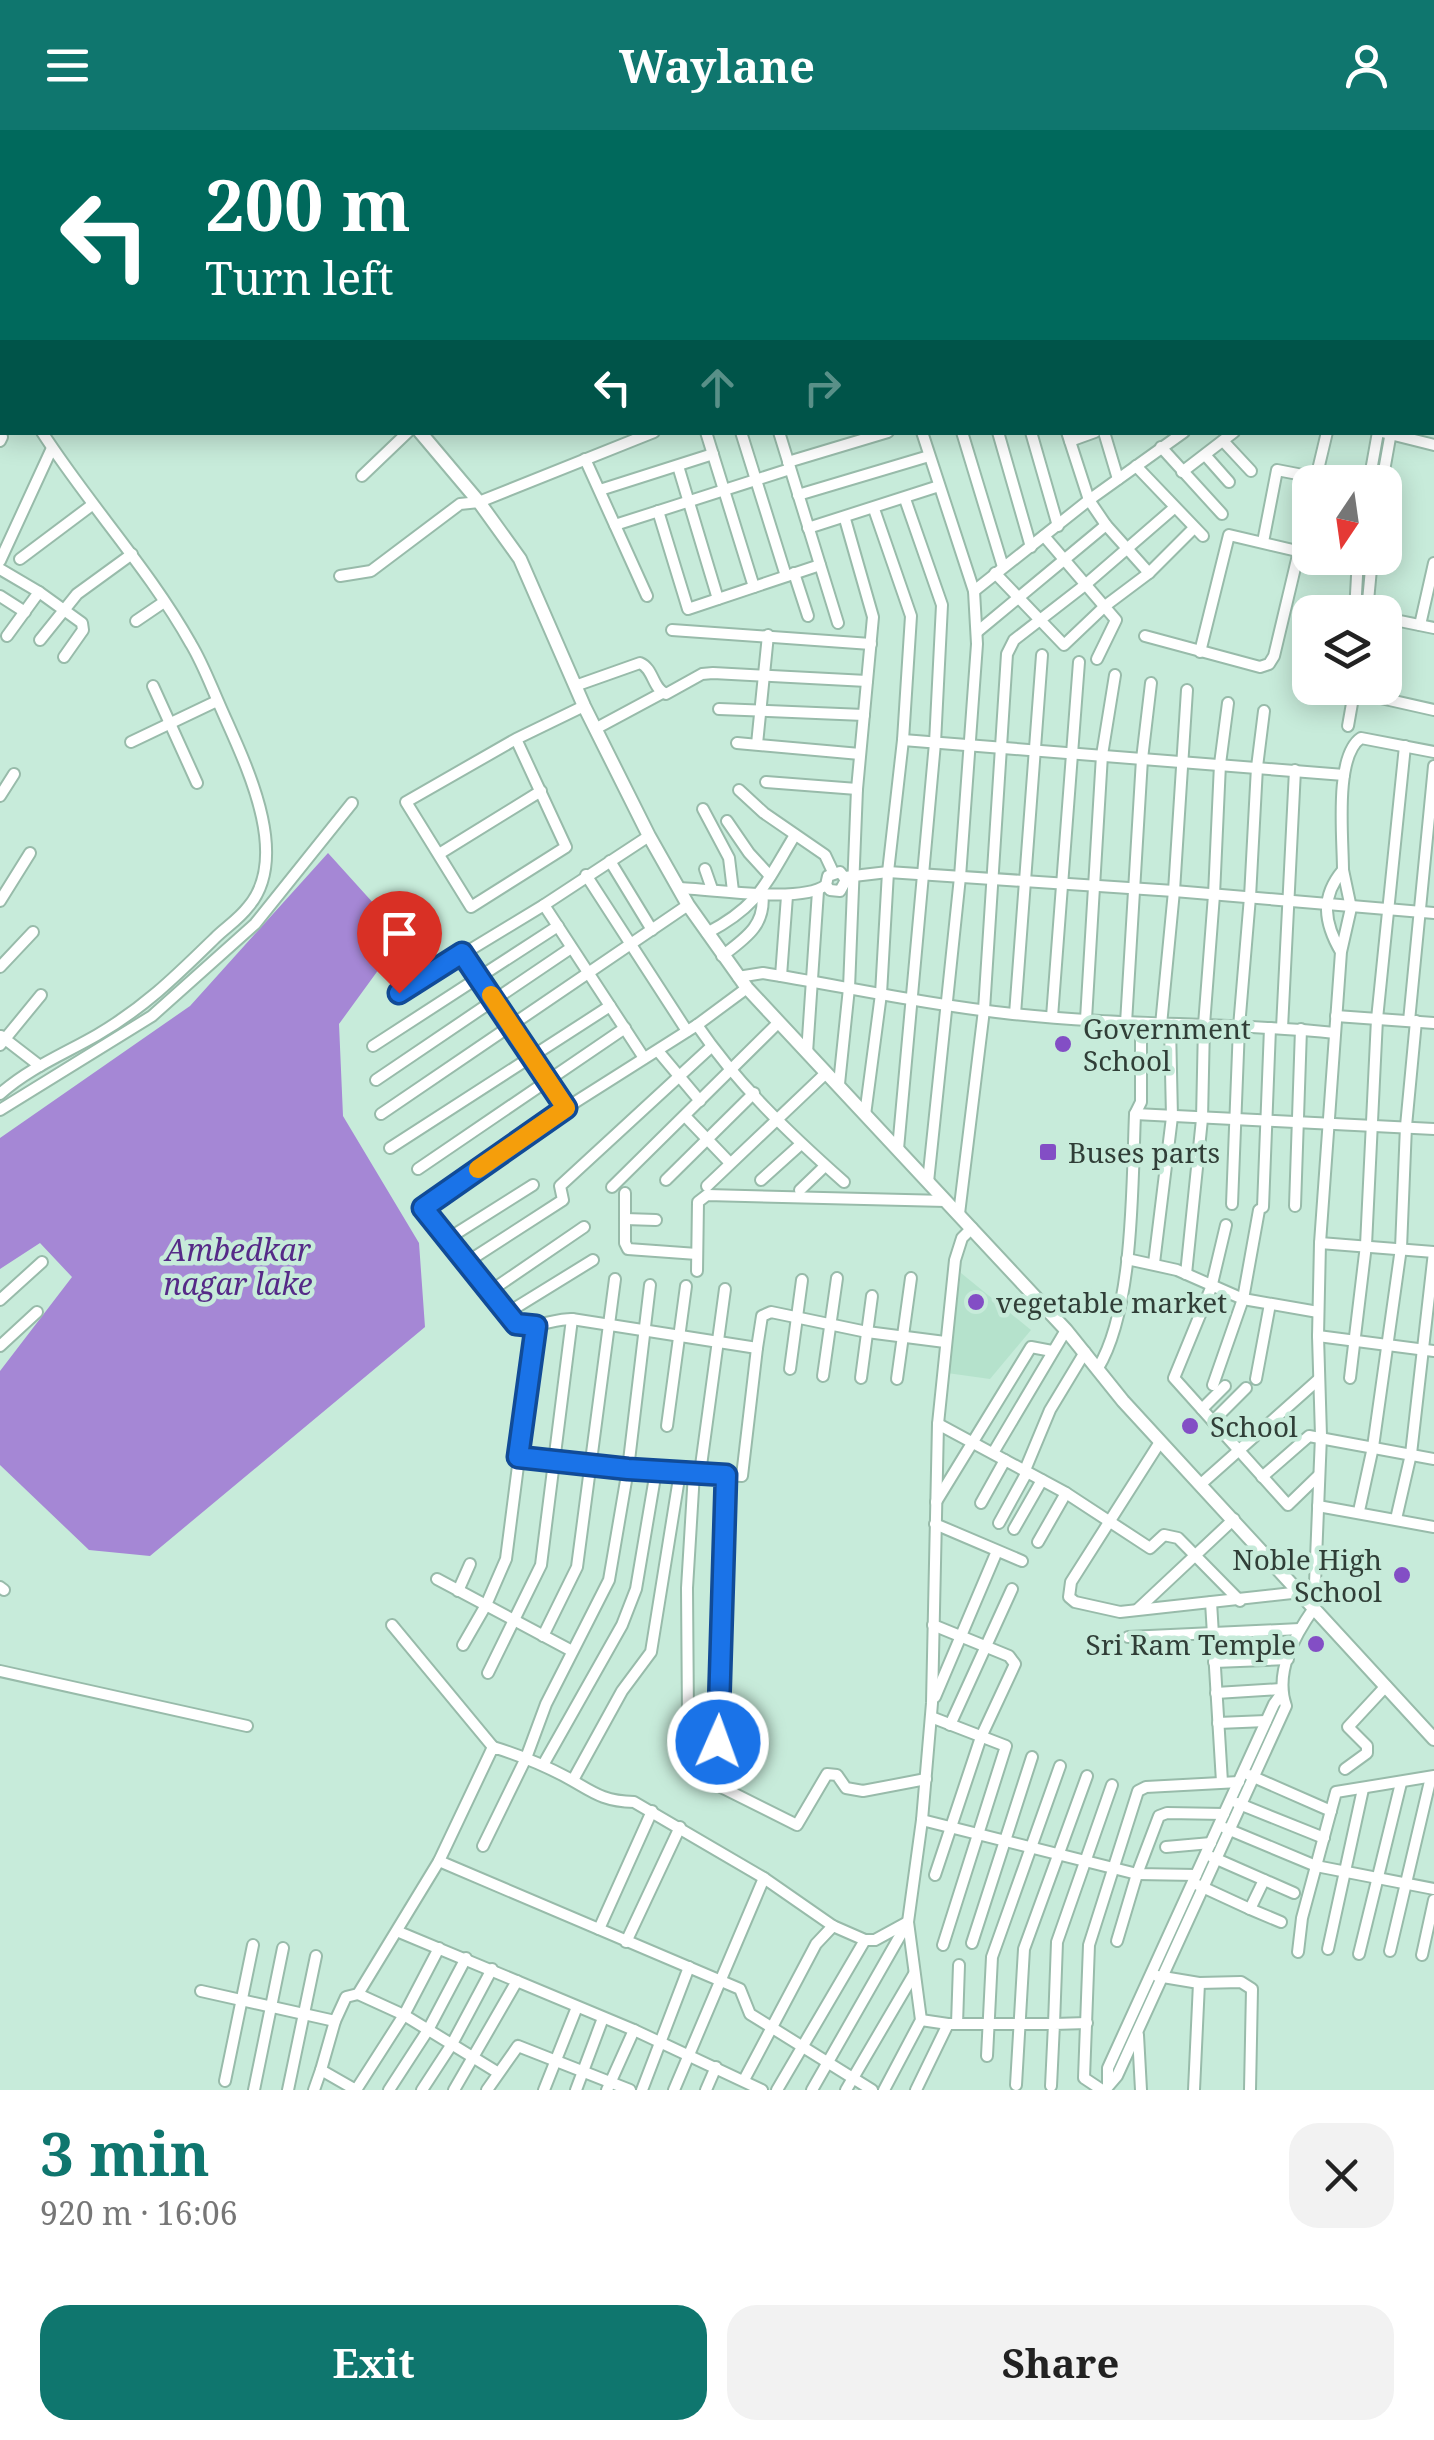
<!DOCTYPE html>
<html lang="en">
<head>
<meta charset="utf-8">
<style>
	body { margin:0; font-family:"Noto Serif",serif; background:#f2f2f2; color:#222; height:100vh; display:flex; flex-direction:column; font-size:38px; white-space:nowrap }
	* { box-sizing:border-box; margin:0 }
	p { font-size:32px; color:#767676 }
	.icon { flex:none; width:55px; height:55px; fill:none; stroke:currentColor; stroke-width:2; stroke-linecap:round; stroke-linejoin:round }
	.map { position:relative; height:1960px; overflow:hidden }
	.sheet { display:flex; flex-direction:column; background:#fff; flex:1 }
	.sheet>* { flex:none }
	.banner { position:absolute; left:0px; top:0px; width:1435px; height:305px; box-shadow:0 5px 25px #0003; background:#00695c; color:#fff; overflow:hidden }
	.needle { width:65px; rotate:193deg }
	.controls { position:absolute; left:1292px; top:335px; display:grid; gap:20px }
	.controls a { display:grid; place-items:center; width:110px; height:110px; border-radius:20px; background:#fff; box-shadow:0 5px 25px #0003; font-size:50px }
	.pin { position:absolute; display:grid; place-items:center; width:85px; height:85px; color:#fff; margin:-102px -42px; border-radius:50% 50% 50% 0; rotate:-45deg; box-shadow:0 0 10px #0007 }
	.pin .icon { rotate:45deg }
	.me { position:absolute; width:110px; margin:-55px; rotate:2deg; stroke-linejoin:round; filter:drop-shadow(0 0 8px #0008) }
	.turn { display:flex; align-items:center; gap:35px; height:210px; padding:0 40px; font-size:45px }
	.turn .icon { width:130px; height:130px; stroke-width:2.5 }
	.turn b { display:block; font-size:70px; line-height:85px }
	.lanes { display:flex; align-items:center; height:95px; padding:0 40px; background:#0003; justify-content:center; gap:50px; direction:ltr }
	.lanes .off { opacity:.35 }
	.round { display:grid; place-items:center; flex:none; width:105px; height:105px; border-radius:30px; background:#f2f2f2 }
	.head { display:flex; align-items:center; justify-content:space-between; height:170px; padding:0 40px }
	h1 { font-size:60px; font-weight:700; line-height:75px; color:#0f766e }
	.action { display:flex; gap:20px; margin-top:auto; padding:20px 40px }
	.action a { flex:1; height:115px; border-radius:30px; background:#0f766e; color:#fff; font-size:40px; font-weight:700; line-height:115px; text-align:center }
	.action a+a { background:#f2f2f2; color:#222 }
	header { display:flex; justify-content:space-between; align-items:center; height:130px; padding:0 40px; background:#0f766e; color:#fff; font-size:45px; font-weight:700 }
	.map>svg:first-child { display:block }
	.built { fill:#b5e2cc }
	.water { fill:#a587d5 }
	.lines { fill:none; stroke-linecap:round; stroke-linejoin:round }
	.minor-casing { stroke:#98bbaa; stroke-width:14 }
	.tertiary-casing { stroke:#98bbaa; stroke-width:16 }
	.minor { stroke:#fff; stroke-width:10 }
	.tertiary { stroke:#fff; stroke-width:12 }
	.route-casing { stroke:#114b97; stroke-width:25 }
	.route { stroke:#1a73e8; stroke-width:18 }
	.slow { stroke:#f59e0b; stroke-width:18 }
	.poi-dot { fill:#834ec5; stroke:#c7ebda; stroke-width:4 }
	.labels { text-anchor:middle; dominant-baseline:central; stroke-width:9; stroke-linejoin:round; paint-order:stroke }
	.poi-label { font-size:28px; fill:#303e37; stroke:#c7ebda; text-anchor:start }
	.water-label { font-size:30px; font-style:italic; fill:#552a87; stroke:#c7ebda }
</style>
</head>
<body>
<header><svg class="icon" aria-label="menu" viewBox="0 0 24 24"><path d="M4 6h16M4 12h16M4 18h16"/></svg>Waylane<svg class="icon" aria-label="person" viewBox="0 0 24 24"><circle cx="12" cy="8" r="4"/><path d="M4 21q1-7 8-7t8 7"/></svg></header>
<div class="map">
<svg width="1434" height="1960" viewBox="0 0 1434 1960">
	<rect width="100%" height="100%" fill="#c7ebda"/>
	<!-- built -->
	<path class="built" d="M961 1143 1031 1200 990 1249 947 1243Z"/>
	<!-- water -->
	<path class="water" d="M328 723 403 806 339 894 343 986 419 1113 425 1197 150 1426 89 1420 0 1335V1241L72 1147 40 1113 0 1139V1008L190 876Z"/>
	<g class="lines">
		<!-- minor casing -->
		<g class="minor-casing">
			<g id="minor">
				<path d="M33 0 37 2"/>
				<path d="M98 0 102 2"/>
				<path d="M493 0 494 2"/>
				<path d="M532 0 533 2"/>
				<path d="M637 0 638 2"/>
				<path d="M717 0 718 2"/>
				<path d="M752 0 753 2"/>
				<path d="M788 0 789 2"/>
				<path d="M865 0V2"/>
				<path d="M928 0 929 2"/>
				<path d="M964 0 965 2"/>
				<path d="M1004 0 1005 2"/>
				<path d="M1181 0 1182 2"/>
				<path d="M827 1 831 0"/>
				<path d="M46 2 49 0"/>
				<path d="M172 2 174 0"/>
				<path d="M220 2 223 0"/>
				<path d="M304 2 308 0 310 2"/>
				<path d="M329 2 333 0"/>
				<path d="M459 2 467 0"/>
				<path d="M579 2 587 0"/>
				<path d="M700 2 708 0"/>
				<path d="M891 2 899 0"/>
				<path d="M1020 2 1028 0"/>
				<path d="M1127 2 1135 0"/>
				<path d="M0 96 2 98"/>
				<path d="M0 135 2 132"/>
				<path d="M1432 158 1434 151"/>
				<path d="M1432 173 1434 172"/>
				<path d="M0 195 2 196"/>
				<path d="M0 259 2 256"/>
				<path d="M706 302 754 457"/>
				<path d="M741 302 786 446"/>
				<path d="M779 302 838 493"/>
				<path d="M922 302 974 461 977 514 960 747 928 1052"/>
				<path d="M962 302 1003 437"/>
				<path d="M998 302 1031 417"/>
				<path d="M1031 302 1058 396"/>
				<path d="M1067 302 1089 370 1106 395 1149 443 1194 398"/>
				<path d="M1104 302 1118 349"/>
				<path d="M1382 302 1434 315"/>
				<path d="M0 311 2 307"/>
				<path d="M1070 311 1095 302"/>
				<path d="M1224 312 1251 341"/>
				<path d="M1161 317 1222 384"/>
				<path d="M1206 326 1229 352"/>
				<path d="M585 329 647 466"/>
				<path d="M788 332 888 302"/>
				<path d="M678 336 718 469"/>
				<path d="M1136 336 1203 406"/>
				<path d="M1182 342 1234 302"/>
				<path d="M362 346 408 302"/>
				<path d="M1369 352 1378 302"/>
				<path d="M1382 352 1391 302"/>
				<path d="M600 360 713 324"/>
				<path d="M798 365 929 326"/>
				<path d="M658 381 688 479 820 435"/>
				<path d="M615 395 790 339"/>
				<path d="M808 398 939 356"/>
				<path d="M1044 406 1116 490 1097 529"/>
				<path d="M1263 412 1277 340 1313 347 1317 344 1327 302"/>
				<path d="M1324 428 1361 437"/>
				<path d="M20 429 92 375"/>
				<path d="M0 431 52 318"/>
				<path d="M0 439 39 462 82 493 83 500 64 527"/>
				<path d="M794 443 808 486"/>
				<path d="M995 443 1064 515 1105 476 1149 443"/>
				<path d="M340 446 371 441 460 374 479 372 654 302"/>
				<path d="M974 461 1089 370 1184 302"/>
				<path d="M0 466 25 482"/>
				<path d="M1355 482 1358 428"/>
				<path d="M1367 482 1372 428"/>
				<path d="M1385 488 1434 498"/>
				<path d="M136 491 164 472"/>
				<path d="M1420 495 1434 433"/>
				<path d="M672 500 871 514"/>
				<path d="M977 502 1106 395"/>
				<path d="M7 506 39 462"/>
				<path d="M1145 506 1260 537 1269 534 1274 526 1299 421"/>
				<path d="M40 510 77 464 132 424"/>
				<path d="M1200 522 1229 405 1310 424"/>
				<path d="M153 556 197 653"/>
				<path d="M575 556 640 533C654 539 652 558 666 564L702 544 713 543 867 551"/>
				<path d="M1355 558 1354 562 1434 580"/>
				<path d="M719 579 864 585"/>
				<path d="M1348 596 1354 562"/>
				<path d="M595 599 662 563"/>
				<path d="M516 609 566 717 471 777 406 672 516 609 584 576"/>
				<path d="M903 610 1344 645"/>
				<path d="M131 612 217 571"/>
				<path d="M737 613 860 624"/>
				<path d="M757 614 768 505"/>
				<path d="M766 652 857 659"/>
				<path d="M739 660 764 683 825 725 833 742"/>
				<path d="M0 666 14 644"/>
				<path d="M703 679 729 728 733 761"/>
				<path d="M727 691 749 723 770 746"/>
				<path d="M439 724 541 661"/>
				<path d="M610 731 652 800"/>
				<path d="M705 739 712 759"/>
				<path d="M1343 740C1343 708 1334 626 1361 608L1434 622"/>
				<path d="M586 745 687 901"/>
				<path d="M845 747 888 742 1174 761 1434 783"/>
				<path d="M678 758C713 759 801 774 826 755L828 746 840 742 846 750 840 761 830 760 826 755"/>
				<path d="M0 771 30 723"/>
				<path d="M544 775 644 928"/>
				<path d="M707 803C760 775 765 754 795 705"/>
				<path d="M462 823 566 978"/>
				<path d="M722 826C746 808 767 794 762 762"/>
				<path d="M0 837 33 802"/>
				<path d="M781 846 787 766"/>
				<path d="M738 847 763 843C847 857 929 875 1013 884 1121 896 1228 892 1335 903"/>
				<path d="M747 858 697 895 566 978 423 1078 516 1194C535 1199 552 1189 572 1189L757 1218 762 1186 771 1182 867 1202 945 1212"/>
				<path d="M399 863 544 775 649 706"/>
				<path d="M1015 884 1042 525"/>
				<path d="M1336 886 1434 893"/>
				<path d="M1052 887 1079 532"/>
				<path d="M1086 889 1102 625 1115 545"/>
				<path d="M1409 891 1434 636"/>
				<path d="M1126 893 1142 629 1151 553"/>
				<path d="M697 895C737 954 791 1005 844 1052"/>
				<path d="M1161 895 1174 761 1187 560"/>
				<path d="M1282 898 1295 640"/>
				<path d="M1 906 40 936"/>
				<path d="M0 915 41 865"/>
				<path d="M373 916 558 796"/>
				<path d="M658 921 700 971"/>
				<path d="M807 923 818 761"/>
				<path d="M376 950 571 818"/>
				<path d="M839 954 849 858 857 659 873 487 845 389"/>
				<path d="M0 964C29 938 64 924 97 905 145 877 176 846 215 808 225 798 239 789 248 777 293 725 243 629 220 576 211 556 203 534 191 514 149 439 89 375 42 302"/>
				<path d="M0 980 152 886 255 794 352 673"/>
				<path d="M381 984 688 775"/>
				<path d="M1135 984 1434 999"/>
				<path d="M865 985 881 864 888 742 903 610 911 486 874 379"/>
				<path d="M685 986 730 1033"/>
				<path d="M390 1018 610 876"/>
				<path d="M898 1019 935 613 942 475 905 369"/>
				<path d="M418 1039 625 898"/>
				<path d="M666 1050 754 963"/>
				<path d="M761 1050 801 1014"/>
				<path d="M707 1056 826 943"/>
				<path d="M612 1057 778 893"/>
				<path d="M800 1060 825 1036"/>
				<path d="M625 1063V1113L628 1119 697 1124"/>
				<path d="M1232 1074 1239 897 1250 767 1257 637 1264 581"/>
				<path d="M1295 1076 1301 899"/>
				<path d="M1263 1077 1270 898"/>
				<path d="M959 1084 984 880 1007 524 1014 510 1085 455 1174 378"/>
				<path d="M625 1089 656 1090"/>
				<path d="M1226 1095 1211 1158 1174 1248 1288 1375 1319 1345"/>
				<path d="M449 1108 533 1055"/>
				<path d="M1320 1113 1434 1122"/>
				<path d="M1127 1129 1177 1140 1243 1169 1318 1182"/>
				<path d="M467 1132 563 1070 560 1056 711 917"/>
				<path d="M1154 1133 1172 987 1170 896"/>
				<path d="M697 1141 698 1072 707 1065 946 1071"/>
				<path d="M1186 1144 1202 989 1204 895 1214 765 1220 634 1228 573"/>
				<path d="M489 1162 584 1097"/>
				<path d="M0 1170 42 1132"/>
				<path d="M507 1183 593 1130"/>
				<path d="M1318 1206 1434 1221"/>
				<path d="M0 1216 37 1182"/>
				<path d="M1098 1238C1134 1179 1132 1054 1135 984L1141 972V895"/>
				<path d="M790 1239 802 1150"/>
				<path d="M823 1246 837 1148"/>
				<path d="M861 1248 872 1166"/>
				<path d="M1350 1248 1366 1115 1377 889 1405 616"/>
				<path d="M897 1249 911 1148"/>
				<path d="M1256 1249 1270 1174"/>
				<path d="M1213 1255 1243 1169 1259 1080"/>
				<path d="M1202 1279 1225 1256"/>
				<path d="M1213 1291 1246 1258"/>
				<path d="M938 1294 1066 1363 1150 1418 1164 1405 1178 1408 1240 1471"/>
				<path d="M667 1296 686 1156"/>
				<path d="M1160 1312 1071 1452 1069 1467 1075 1472 1120 1482 1301 1462"/>
				<path d="M993 1323 1066 1200"/>
				<path d="M519 1327 628 1339 742 1346 757 1218"/>
				<path d="M1025 1340 1050 1280 1085 1222"/>
				<path d="M700 1343 725 1159"/>
				<path d="M1262 1347 1309 1306 1434 1329"/>
				<path d="M1201 1354 1319 1249"/>
				<path d="M936 1372 1031 1217 1052 1221"/>
				<path d="M981 1373 1005 1330"/>
				<path d="M1318 1376 1434 1397"/>
				<path d="M1359 1381 1373 1317 1401 1118 1406 996 1416 891"/>
				<path d="M1396 1389 1411 1324 1434 1122"/>
				<path d="M999 1393 1027 1342"/>
				<path d="M935 1394 1022 1431"/>
				<path d="M1014 1399 1042 1350"/>
				<path d="M1038 1412 1066 1363"/>
				<path d="M437 1449 572 1521"/>
				<path d="M0 1457 4 1460"/>
				<path d="M458 1461 470 1434"/>
				<path d="M1211 1472 1222 1652"/>
				<path d="M1138 1479 1234 1389"/>
				<path d="M392 1495 493 1617"/>
				<path d="M933 1495 1009 1526 1015 1534 981 1607 935 1745"/>
				<path d="M543 1506 577 1437 615 1149"/>
				<path d="M1128 1507 1300 1499"/>
				<path d="M463 1515 486 1475 506 1429 536 1196"/>
				<path d="M1214 1532 1288 1529"/>
				<path d="M0 1541 247 1596"/>
				<path d="M488 1543 541 1435 572 1189"/>
				<path d="M1216 1563 1281 1559"/>
				<path d="M935 1567 997 1421"/>
				<path d="M931 1587 1006 1616 943 1815"/>
				<path d="M688 1589 687 1458 694 1343"/>
				<path d="M1218 1593 1266 1591"/>
				<path d="M950 1595 1012 1459"/>
				<path d="M718 1612 726 1345"/>
				<path d="M543 1635 622 1495 636 1459 656 1341"/>
				<path d="M1345 1639 1367 1623V1616L1348 1597 1386 1556"/>
				<path d="M1249 1645 1331 1681"/>
				<path d="M573 1650 622 1561 651 1522 680 1342"/>
				<path d="M717 1655 797 1695 827 1644 837 1645 846 1658 863 1661 926 1649"/>
				<path d="M1237 1673 1324 1708"/>
				<path d="M922 1690 1137 1744 1196 1745"/>
				<path d="M1225 1698 1316 1736 1434 1759"/>
				<path d="M483 1716 526 1628 546 1574 609 1450 628 1339 650 1155"/>
				<path d="M1166 1717 1211 1713"/>
				<path d="M1212 1727 1294 1763"/>
				<path d="M439 1731 740 1859 750 1884 872 1960"/>
				<path d="M1264 1750 1250 1779 1281 1792"/>
				<path d="M1198 1755 1250 1779"/>
				<path d="M599 1799 652 1681"/>
				<path d="M399 1802 634 1900 762 1960"/>
				<path d="M1117 1811 1137 1744 1159 1686 1167 1683 1224 1684"/>
				<path d="M626 1812 680 1697"/>
				<path d="M972 1813 1032 1627"/>
				<path d="M439 1818 404 1885 356 1960 321 1940 335 1891 346 1867 358 1864 439 1731 493 1617C519 1625 544 1635 568 1648 593 1662 602 1671 634 1672L764 1748 833 1796 865 1810H875L908 1792"/>
				<path d="M1328 1819 1363 1659"/>
				<path d="M1390 1821 1431 1647"/>
				<path d="M1298 1822 1302 1788 1336 1662 1434 1646"/>
				<path d="M1359 1824 1401 1653"/>
				<path d="M1422 1825 1434 1770"/>
				<path d="M1157 1846 1199 1853 1241 1852 1252 1859 1250 1960"/>
				<path d="M201 1861 335 1891"/>
				<path d="M358 1864 404 1885 497 1942"/>
				<path d="M921 1890 948 1894H1054L1057 1812 1112 1655"/>
				<path d="M957 1894 959 1835"/>
				<path d="M1138 1905 1141 1960"/>
				<path d="M987 1926 992 1827 1060 1636"/>
				<path d="M744 1950 816 1814 833 1796"/>
				<path d="M225 1951 253 1815"/>
				<path d="M1108 1954V1938L1274 1574 1282 1563"/>
				<path d="M1016 1955 1024 1819 1087 1646"/>
				<path d="M1051 1956 1054 1894 1087 1893"/>
				<path d="M254 1960 283 1818"/>
				<path d="M288 1960 316 1826"/>
				<path d="M314 1960 321 1940"/>
				<path d="M389 1960 428 1900 466 1828"/>
				<path d="M422 1960 452 1914 492 1839"/>
				<path d="M454 1960 517 1851"/>
				<path d="M487 1960 518 1916 630 1960"/>
				<path d="M544 1960 577 1877"/>
				<path d="M576 1960 603 1888"/>
				<path d="M607 1960 634 1900"/>
				<path d="M642 1960 689 1837"/>
				<path d="M674 1960 764 1748"/>
				<path d="M706 1960 716 1937"/>
				<path d="M777 1960 865 1810"/>
				<path d="M812 1960 905 1797"/>
				<path d="M846 1960 914 1844"/>
				<path d="M884 1960 921 1890 908 1792 922 1690 932 1573 938 1294 955 1130 962 1108 972 1098"/>
				<path d="M916 1960 948 1894"/>
				<path d="M1102 1960 1084 1948 1089 1815 1138 1661 1146 1657 1239 1652"/>
				<path d="M1105 1960 1117 1946 1286 1576C1274 1542 1295 1505 1314 1478L1321 1306 1318 1206 1320 1113 1341 822 1351 778 1343 740C1320 767 1324 793 1341 822"/>
				<path d="M1194 1960 1199 1853"/>
			</g>
		</g>
		<!-- tertiary casing -->
		<g class="tertiary-casing">
			<g id="tertiary">
				<path d="M198 0 200 2"/>
				<path d="M420 302 479 372 520 429 584 576 649 706 688 775 747 858 1066 1200 1123 1271 1434 1609"/>
			</g>
		</g>
		<!-- minor -->
		<use href="#minor" class="minor"/>
		<!-- tertiary -->
		<use href="#tertiary" class="tertiary"/>
	</g>
	<g class="lines">
		<!-- route casing -->
		<g class="route-casing">
			<path id="route" d="M399 863 462 823 566 978 423 1078 516 1194 536 1196 518 1327 628 1339 726 1345 718 1612"/>
		</g>
		<!-- route -->
		<use href="#route" class="route"/>
		<!-- slow -->
		<path class="slow" d="M478 1039 566 978 491 865"/>
	</g>
	<!-- markers -->
	<g class="poi-dot">
		<circle cx="1063" cy="914" r="10"/>
		<rect x="1038" y="1012" width="20" height="20" rx="5"/>
		<circle cx="976" cy="1172" r="10"/>
		<circle cx="1190" cy="1296" r="10"/>
		<circle cx="1402" cy="1445" r="10"/>
		<circle cx="1316" cy="1514" r="10"/>
	</g>
	<g class="labels">
		<!-- poi labels -->
		<g class="poi-label">
			<text x="1083" y="898">Government<tspan x="1083" dy="32">School</tspan></text>
			<text x="1068" y="1022">Buses parts</text>
			<text x="996" y="1172">vegetable market</text>
			<text x="1210" y="1296">School</text>
			<text x="1382" y="1429" text-anchor="end">Noble High<tspan x="1382" dy="32">School</tspan></text>
			<text x="1296" y="1514" text-anchor="end">Sri Ram Temple</text>
		</g>
		<!-- water labels -->
		<g class="water-label">
			<text x="238" y="1119">Ambedkar<tspan x="238" dy="34">nagar lake</tspan></text>
		</g>
	</g>
</svg>
<div class="controls">
<a><svg class="needle" viewBox="-14 -14 28 28"><path d="M0-13l5 13h-10z" fill="#e53935"/><path d="M0 13l5-13h-10z" fill="#767676"/></svg></a>
<a><svg class="icon" aria-label="layers" viewBox="0 0 24 24"><path d="M12 4l9 5-9 5-9-5zM3 14l9 5 9-5"/></svg></a>
</div>
<div class="pin" style="left:399px;top:863px;background:#d93025"><svg class="icon" aria-label="arrive" viewBox="0 0 24 24"><path d="M6 21V4h12l-3 4 3 4H6"/></svg></div>
<svg class="me" style="left:718px;top:1612px" viewBox="-20 -20 40 40"><circle r="17" fill="#1a73e8" stroke="#fff" stroke-width="3"/><path d="M0-11L8 9 0 5-8 9z" fill="#fff"/></svg>
<div class="banner">
<div class="turn"><svg class="icon" aria-label="left" viewBox="0 0 24 24"><path d="M17 20v-9H6M10 6l-5 5 5 5"/></svg><div><b>200 m</b>Turn left</div></div>
<div class="lanes"><svg class="icon" aria-label="left" viewBox="0 0 24 24"><path d="M17 20v-9H6M10 6l-5 5 5 5"/></svg><svg class="icon off" aria-label="ahead" viewBox="0 0 24 24"><path d="M12 20V5M6 11l6-6 6 6"/></svg><svg class="icon off" aria-label="right" viewBox="0 0 24 24"><path d="M7 20v-9h11M14 6l5 5-5 5"/></svg></div>
</div>
</div>
<section class="sheet">
<div class="head"><div><h1>3 min</h1><p>920 m · 16:06</p></div><a class="round"><svg class="icon" aria-label="close" viewBox="0 0 24 24"><path d="M6 6l12 12M18 6L6 18"/></svg></a></div>
<div class="action"><a>Exit</a><a>Share</a></div>
</section>
</body>
</html>
